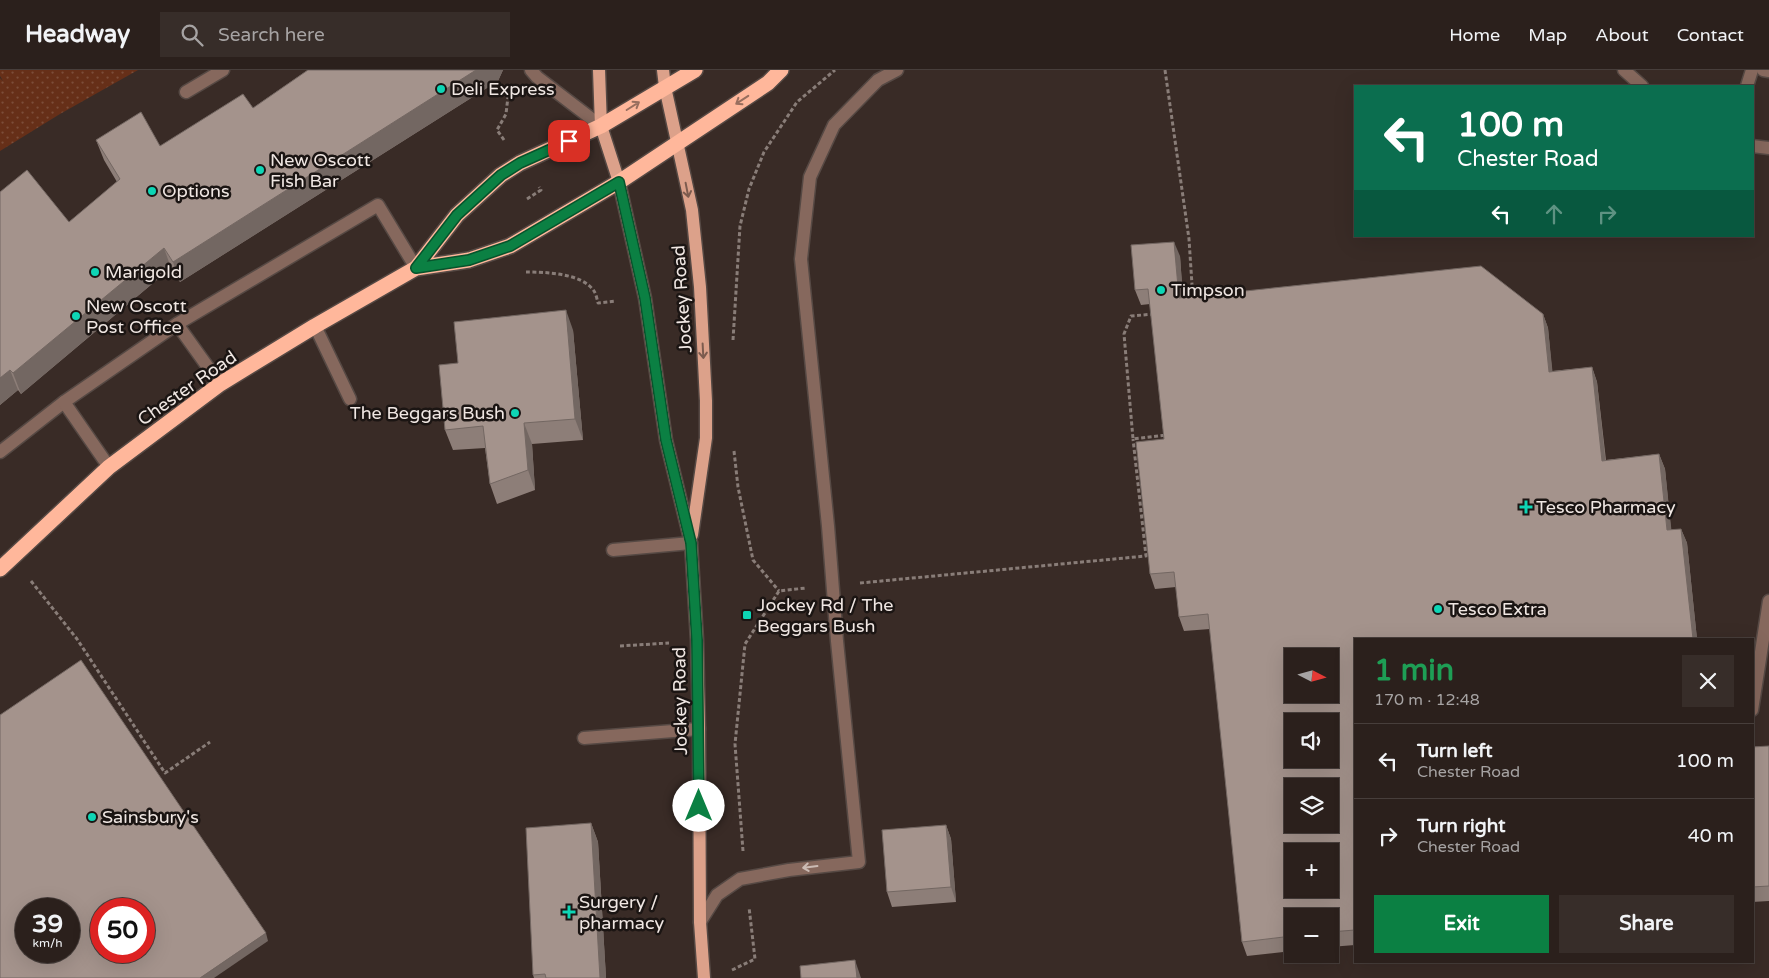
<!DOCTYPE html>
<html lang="en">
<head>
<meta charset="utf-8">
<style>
	body { margin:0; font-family:"Varela Round",sans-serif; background:#372d29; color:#f1f3f6; height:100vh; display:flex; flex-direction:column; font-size:19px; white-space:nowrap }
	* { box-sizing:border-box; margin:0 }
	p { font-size:16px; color:#a6a3a3 }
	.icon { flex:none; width:28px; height:28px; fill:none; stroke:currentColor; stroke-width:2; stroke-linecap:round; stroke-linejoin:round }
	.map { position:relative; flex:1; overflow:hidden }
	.side { position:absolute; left:1354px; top:568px; width:400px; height:325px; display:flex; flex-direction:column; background:#2b201c; border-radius:0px; box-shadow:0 5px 20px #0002,0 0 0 1px #473e3b }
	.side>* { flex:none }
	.banner { position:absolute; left:1354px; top:15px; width:400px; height:152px; border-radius:0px; box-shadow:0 5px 20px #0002,0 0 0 1px #473e3b; background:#0b6e4f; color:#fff; overflow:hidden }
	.needle { width:32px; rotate:96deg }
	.buttons { position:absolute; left:1284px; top:578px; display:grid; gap:10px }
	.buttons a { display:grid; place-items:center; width:55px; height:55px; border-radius:0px; background:#2b201c; box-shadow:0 5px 20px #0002,0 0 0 1px #473e3b; font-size:25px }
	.speed { position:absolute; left:15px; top:828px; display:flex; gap:10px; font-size:25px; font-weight:700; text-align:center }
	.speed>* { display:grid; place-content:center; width:65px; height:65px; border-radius:50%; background:#2b201c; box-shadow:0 5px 20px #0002,0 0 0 1px #473e3b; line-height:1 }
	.speed small { font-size:12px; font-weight:400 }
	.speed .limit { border:8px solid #d22; background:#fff; color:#111 }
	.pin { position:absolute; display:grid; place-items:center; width:42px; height:42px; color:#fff; margin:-21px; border-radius:10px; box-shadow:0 2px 8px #0006 }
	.me { position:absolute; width:55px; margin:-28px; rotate:0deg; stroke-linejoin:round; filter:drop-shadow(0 0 4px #0008) }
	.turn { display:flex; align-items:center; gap:18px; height:105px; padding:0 20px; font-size:22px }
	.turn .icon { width:65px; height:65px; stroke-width:2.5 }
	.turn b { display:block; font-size:35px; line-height:42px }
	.lanes { display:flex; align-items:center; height:48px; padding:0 20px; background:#0003; justify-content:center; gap:25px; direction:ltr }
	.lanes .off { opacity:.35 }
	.round { display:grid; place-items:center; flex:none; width:52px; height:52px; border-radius:0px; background:#372d29 }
	.overview { display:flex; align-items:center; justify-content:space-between; height:85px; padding:0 20px }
	h1 { font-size:30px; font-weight:700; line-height:38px; color:#1e9e55 }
	.action { display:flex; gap:10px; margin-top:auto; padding:10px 20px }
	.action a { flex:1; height:58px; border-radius:0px; background:#0b8043; color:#fff; font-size:20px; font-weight:700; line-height:58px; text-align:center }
	.action a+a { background:#372d29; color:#f1f3f6 }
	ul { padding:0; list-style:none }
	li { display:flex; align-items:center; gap:15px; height:75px; padding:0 20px; border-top:1px solid #473e3b }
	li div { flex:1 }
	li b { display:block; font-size:19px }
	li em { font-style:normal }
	header { display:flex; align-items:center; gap:30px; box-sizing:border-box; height:70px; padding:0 25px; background:#2b201c; border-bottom:1px solid #473e3b }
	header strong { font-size:24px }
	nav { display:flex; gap:28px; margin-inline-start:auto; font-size:18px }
	.search { width:350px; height:45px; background:#372d29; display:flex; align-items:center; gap:12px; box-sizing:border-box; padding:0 18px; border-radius:0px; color:#a6a3a3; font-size:19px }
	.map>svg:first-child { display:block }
	.garden { fill:url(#garden-dots) }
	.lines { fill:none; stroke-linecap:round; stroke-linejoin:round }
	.minor-casing { stroke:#564944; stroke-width:15 }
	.major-casing { stroke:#564944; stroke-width:15 }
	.highway-casing { stroke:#564944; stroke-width:18 }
	.path { stroke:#897d78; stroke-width:3; stroke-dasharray:4 2.5; stroke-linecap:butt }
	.minor { stroke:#86685d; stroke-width:12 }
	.major { stroke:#dca18a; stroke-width:12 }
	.highway { stroke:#ffb79b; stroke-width:15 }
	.wall { fill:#8d7e78 }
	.shaded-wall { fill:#736762 }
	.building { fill:#a4938c; stroke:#736762; fill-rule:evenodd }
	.oneway { stroke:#986e5e }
	.oneway2 { stroke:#7c5b4e }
	.oneway3 { stroke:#cbbbb4 }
	.route-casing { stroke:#07532c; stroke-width:12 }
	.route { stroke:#0b8043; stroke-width:9 }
	.poi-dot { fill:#0ed5b5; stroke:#1b1513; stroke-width:2 }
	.labels { text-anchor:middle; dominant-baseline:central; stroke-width:5; stroke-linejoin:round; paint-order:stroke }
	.poi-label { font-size:18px; fill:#f0e7e3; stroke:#1b1513; text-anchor:start }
	.street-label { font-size:18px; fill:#f0e7e3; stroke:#1b1513 }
</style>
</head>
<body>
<header>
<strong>Headway</strong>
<div class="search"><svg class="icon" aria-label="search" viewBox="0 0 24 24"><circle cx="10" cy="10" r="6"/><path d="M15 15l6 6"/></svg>Search here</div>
<nav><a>Home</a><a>Map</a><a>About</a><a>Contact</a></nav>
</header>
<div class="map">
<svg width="1769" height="908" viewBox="0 0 1769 908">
	<defs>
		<pattern id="garden-dots" width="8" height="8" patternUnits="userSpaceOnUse" patternTransform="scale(1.25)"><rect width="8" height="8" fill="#662f18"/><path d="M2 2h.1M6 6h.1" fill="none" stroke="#7c4d39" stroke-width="1.8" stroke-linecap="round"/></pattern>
	</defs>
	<rect width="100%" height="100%" fill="#392b26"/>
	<!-- garden -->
	<path class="garden" d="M0 0H138L60 44 0 81V8L3 11 0 6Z"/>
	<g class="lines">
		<!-- minor casing -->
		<g class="minor-casing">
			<g id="minor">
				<path d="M531 0 537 7 601 56"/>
				<path d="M1624 0 1642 16"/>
				<path d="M1763 0 1769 1"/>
				<path d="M1747 16 1752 0"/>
				<path d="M186 22 223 0"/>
				<path d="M1752 76 1769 78"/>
				<path d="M177 254 220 314"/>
				<path d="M315 256 350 329"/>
				<path d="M0 382 64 332"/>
				<path d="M109 397 64 332 177 254 378 135 416 198"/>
				<path d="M613 480 691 473"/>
				<path d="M1752 640 1769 531"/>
				<path d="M584 668 699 659"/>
				<path d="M700 852 717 825 740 809 789 800 859 792 837 571 828 456 801 189 810 107 834 55 878 10 897 0"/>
			</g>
		</g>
		<!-- major casing -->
		<g class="major-casing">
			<g id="major">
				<path d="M599 0 601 56 619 112 645 228 666 370 691 473 697 570 699 659 700 852 704 908"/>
				<path d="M663 0 665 17 692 140 700 217 706 331V368L692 465"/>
			</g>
		</g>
		<!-- highway casing -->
		<g class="highway-casing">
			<g id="highway">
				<path d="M416 198 457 145 501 105 520 93 601 56 695 0"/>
				<path d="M0 499 109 397 220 314 315 256 416 198 469 190 510 176 619 112 768 13 781 0"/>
			</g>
		</g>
		<!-- path -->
		<g class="path">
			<path d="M1165 0 1189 169 1193 230"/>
			<path d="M504 70 497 60 506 44 509 18"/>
			<path d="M527 129 541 120 539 117"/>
			<path d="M526 202C545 202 582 203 594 221 596 224 597 229 598 233L616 231"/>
			<path d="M1154 244 1131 246 1124 264 1133 369 1166 365"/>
			<path d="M733 270 740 156 749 119 764 82 797 32 835 0"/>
			<path d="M734 381 738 417 753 490 779 521"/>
			<path d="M31 511 77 569 165 703 210 672"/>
			<path d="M860 513 1146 486 1133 369"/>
			<path d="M620 576 669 573"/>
			<path d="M743 781 735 674 745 574 779 521 806 518"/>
			<path d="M732 900 755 889 749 837"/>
		</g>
		<!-- minor -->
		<use href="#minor" class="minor"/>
		<!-- major -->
		<use href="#major" class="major"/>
		<!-- highway -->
		<use href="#highway" class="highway"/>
	</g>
	<!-- wall -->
	<g class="wall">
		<path d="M308 0H503L498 11 180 212 171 198 21 324 18 320 0 335V122L69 152 117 112 104 90 96 70 160 76 253 38Z"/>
		<path d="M1180 186 1183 228 1543 244 1548 258 1552 301 1592 297 1597 312 1606 390 1659 384 1665 399 1671 460 1681 459 1687 473 1697 569H1355V875L1330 877V846H1292V881L1247 886 1242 872 1210 559 1184 561 1179 547 1176 517 1155 519 1150 504 1164 369 1150 234 1141 235 1135 220Z"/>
		<path d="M573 260 583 370 532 374 535 420 497 434 490 414 485 378 453 380 445 360 458 293Z"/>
		<path d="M1769 676V831L1752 832V677Z"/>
		<path d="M591 753 598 772 606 908H534L533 905Z"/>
		<path d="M946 755 951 769 956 832 892 837 887 822Z"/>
	</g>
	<!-- shaded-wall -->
	<g class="shaded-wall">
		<path d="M476 0H503L498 11 180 212 173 192Z"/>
		<path d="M1174 172 1180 186 1184 243 1179 228Z"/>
		<path d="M164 178 171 198 21 324 13 303Z"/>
		<path d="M566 240 573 260 583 370 575 349Z"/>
		<path d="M1543 244 1548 258 1554 316 1549 302Z"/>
		<path d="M1592 297 1597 312 1607 405 1602 391Z"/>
		<path d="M10 300 18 320 0 335V308Z"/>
		<path d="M524 353 532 374 535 420 528 400Z"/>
		<path d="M1659 384 1665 399 1673 475 1667 460Z"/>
		<path d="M1681 459 1687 473 1697 569H1693Z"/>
		<path d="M591 753 598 772 606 908H600Z"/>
		<path d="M946 755 951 769 956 832 951 817Z"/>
		<path d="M266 863 268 871 214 908H200Z"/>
		<path d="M855 890 861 908H857Z"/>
	</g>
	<!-- building -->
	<g class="building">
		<path d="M308 0H476L173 192 164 178 13 303 10 300 0 308V122L27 100 69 152 120 109 96 70 141 42 160 76 243 24 253 38Z"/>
		<path d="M1174 172 1179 228 1481 196 1543 244 1549 302 1592 297 1602 391 1659 384 1667 460 1681 459 1693 569H1355V860L1330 862V846H1292V866L1242 872 1208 544 1179 547 1174 502 1150 504 1136 372 1164 369 1148 219 1135 220 1131 175ZM1292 586H1330V624H1292ZM1292 651H1330V689H1292ZM1292 716H1330V754H1292ZM1292 781H1330V819H1292Z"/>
		<path d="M566 240 575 349 524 353 528 400 490 414 483 356 445 360 439 295 458 293 454 252Z"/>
		<path d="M81 590 266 863 200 908H0V645ZM26 839H69V881H26ZM101 839H144V881H101Z"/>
		<path d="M1769 676V816L1752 817V677Z"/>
		<path d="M591 753 600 908H546L545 904 533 905 526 758Z"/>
		<path d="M946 755 951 817 887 822 882 760Z"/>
		<path d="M855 890 857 908H801L800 896Z"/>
	</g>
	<!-- one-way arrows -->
	<defs><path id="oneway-shaft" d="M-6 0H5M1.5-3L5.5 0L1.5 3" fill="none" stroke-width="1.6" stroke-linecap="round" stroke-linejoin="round" transform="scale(1.25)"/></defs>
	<g class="oneway">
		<use href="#oneway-shaft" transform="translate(742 30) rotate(147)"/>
		<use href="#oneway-shaft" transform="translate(633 36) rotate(-32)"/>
	</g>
	<g class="oneway2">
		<use href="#oneway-shaft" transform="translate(687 120) rotate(79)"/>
		<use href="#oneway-shaft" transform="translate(703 281) rotate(87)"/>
	</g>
	<use class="oneway3" href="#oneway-shaft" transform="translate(810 797) rotate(173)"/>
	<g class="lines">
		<!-- route casing -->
		<g class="route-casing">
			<path id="route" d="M569 71 520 93 501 105 457 145 416 198 469 190 510 176 619 112 645 228 666 370 691 473 697 570 699 736"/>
		</g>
		<!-- route -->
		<use href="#route" class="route"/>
	</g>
	<!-- markers -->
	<g class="poi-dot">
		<circle cx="441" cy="19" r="5"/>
		<circle cx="260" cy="100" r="5"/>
		<circle cx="152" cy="121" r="5"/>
		<circle cx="95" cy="202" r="5"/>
		<circle cx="1161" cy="220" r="5"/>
		<circle cx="76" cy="246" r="5"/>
		<circle cx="515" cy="343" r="5"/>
		<path d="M1523.5 429.5h5v5h5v5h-5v5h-5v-5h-5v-5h5z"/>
		<circle cx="1438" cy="539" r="5"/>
		<rect x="742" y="540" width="10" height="10" rx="2.5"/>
		<circle cx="92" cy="747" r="5"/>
		<path d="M566.5 834.5h5v5h5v5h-5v5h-5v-5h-5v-5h5z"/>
	</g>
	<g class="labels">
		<!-- poi labels -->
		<g class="poi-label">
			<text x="451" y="19">Deli Express</text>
			<text x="270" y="90">New Oscott<tspan x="270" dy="21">Fish Bar</tspan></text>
			<text x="162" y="121">Options</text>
			<text x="105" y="202">Marigold</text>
			<text x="1171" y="220">Timpson</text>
			<text x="86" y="236">New Oscott<tspan x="86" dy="21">Post Office</tspan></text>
			<text x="505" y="343" text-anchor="end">The Beggars Bush</text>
			<text x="1536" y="437">Tesco Pharmacy</text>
			<text x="757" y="535">Jockey Rd / The<tspan x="757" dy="21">Beggars Bush</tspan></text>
			<text x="1448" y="539">Tesco Extra</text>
			<text x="102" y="747">Sainsbury's</text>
			<text x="579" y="832">Surgery /<tspan x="579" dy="21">pharmacy</tspan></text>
		</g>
		<!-- street labels -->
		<g class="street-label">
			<text transform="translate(682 229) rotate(-94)">Jockey Road</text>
			<text transform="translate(187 318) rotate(-35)">Chester Road</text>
			<text transform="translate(680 631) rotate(-91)">Jockey Road</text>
		</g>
	</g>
</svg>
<div class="buttons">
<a><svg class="needle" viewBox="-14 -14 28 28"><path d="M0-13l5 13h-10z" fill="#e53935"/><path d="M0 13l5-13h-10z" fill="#a6a3a3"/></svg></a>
<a><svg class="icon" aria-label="sound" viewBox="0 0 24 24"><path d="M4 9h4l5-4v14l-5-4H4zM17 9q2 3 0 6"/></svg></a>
<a><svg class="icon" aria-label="layers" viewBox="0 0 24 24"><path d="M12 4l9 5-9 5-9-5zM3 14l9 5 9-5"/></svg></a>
<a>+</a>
<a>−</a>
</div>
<div class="speed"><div>39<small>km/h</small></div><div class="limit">50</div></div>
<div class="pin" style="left:569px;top:71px;background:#d93025"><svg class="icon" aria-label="arrive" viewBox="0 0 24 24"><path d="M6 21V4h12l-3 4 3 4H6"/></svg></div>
<svg class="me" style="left:699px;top:736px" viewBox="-20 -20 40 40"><circle r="19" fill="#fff"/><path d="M0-13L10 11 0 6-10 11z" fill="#0b8043"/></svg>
<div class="banner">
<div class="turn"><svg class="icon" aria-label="left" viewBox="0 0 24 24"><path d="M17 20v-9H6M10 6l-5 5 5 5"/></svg><div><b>100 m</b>Chester Road</div></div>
<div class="lanes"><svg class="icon" aria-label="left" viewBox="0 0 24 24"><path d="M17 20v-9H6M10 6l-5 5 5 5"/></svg><svg class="icon off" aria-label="ahead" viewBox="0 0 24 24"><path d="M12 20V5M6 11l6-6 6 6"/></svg><svg class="icon off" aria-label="right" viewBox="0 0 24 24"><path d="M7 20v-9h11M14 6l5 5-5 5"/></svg></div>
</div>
<section class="side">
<div class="overview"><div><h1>1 min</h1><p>170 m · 12:48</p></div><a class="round"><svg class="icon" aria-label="close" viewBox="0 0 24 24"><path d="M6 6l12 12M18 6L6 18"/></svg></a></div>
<ul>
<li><svg class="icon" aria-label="left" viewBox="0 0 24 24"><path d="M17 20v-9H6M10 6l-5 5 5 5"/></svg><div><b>Turn left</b><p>Chester Road</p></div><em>100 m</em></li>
<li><svg class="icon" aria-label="right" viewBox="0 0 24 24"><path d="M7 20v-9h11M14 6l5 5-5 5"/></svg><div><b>Turn right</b><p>Chester Road</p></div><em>40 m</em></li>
</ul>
<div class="action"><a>Exit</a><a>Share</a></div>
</section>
</div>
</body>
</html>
